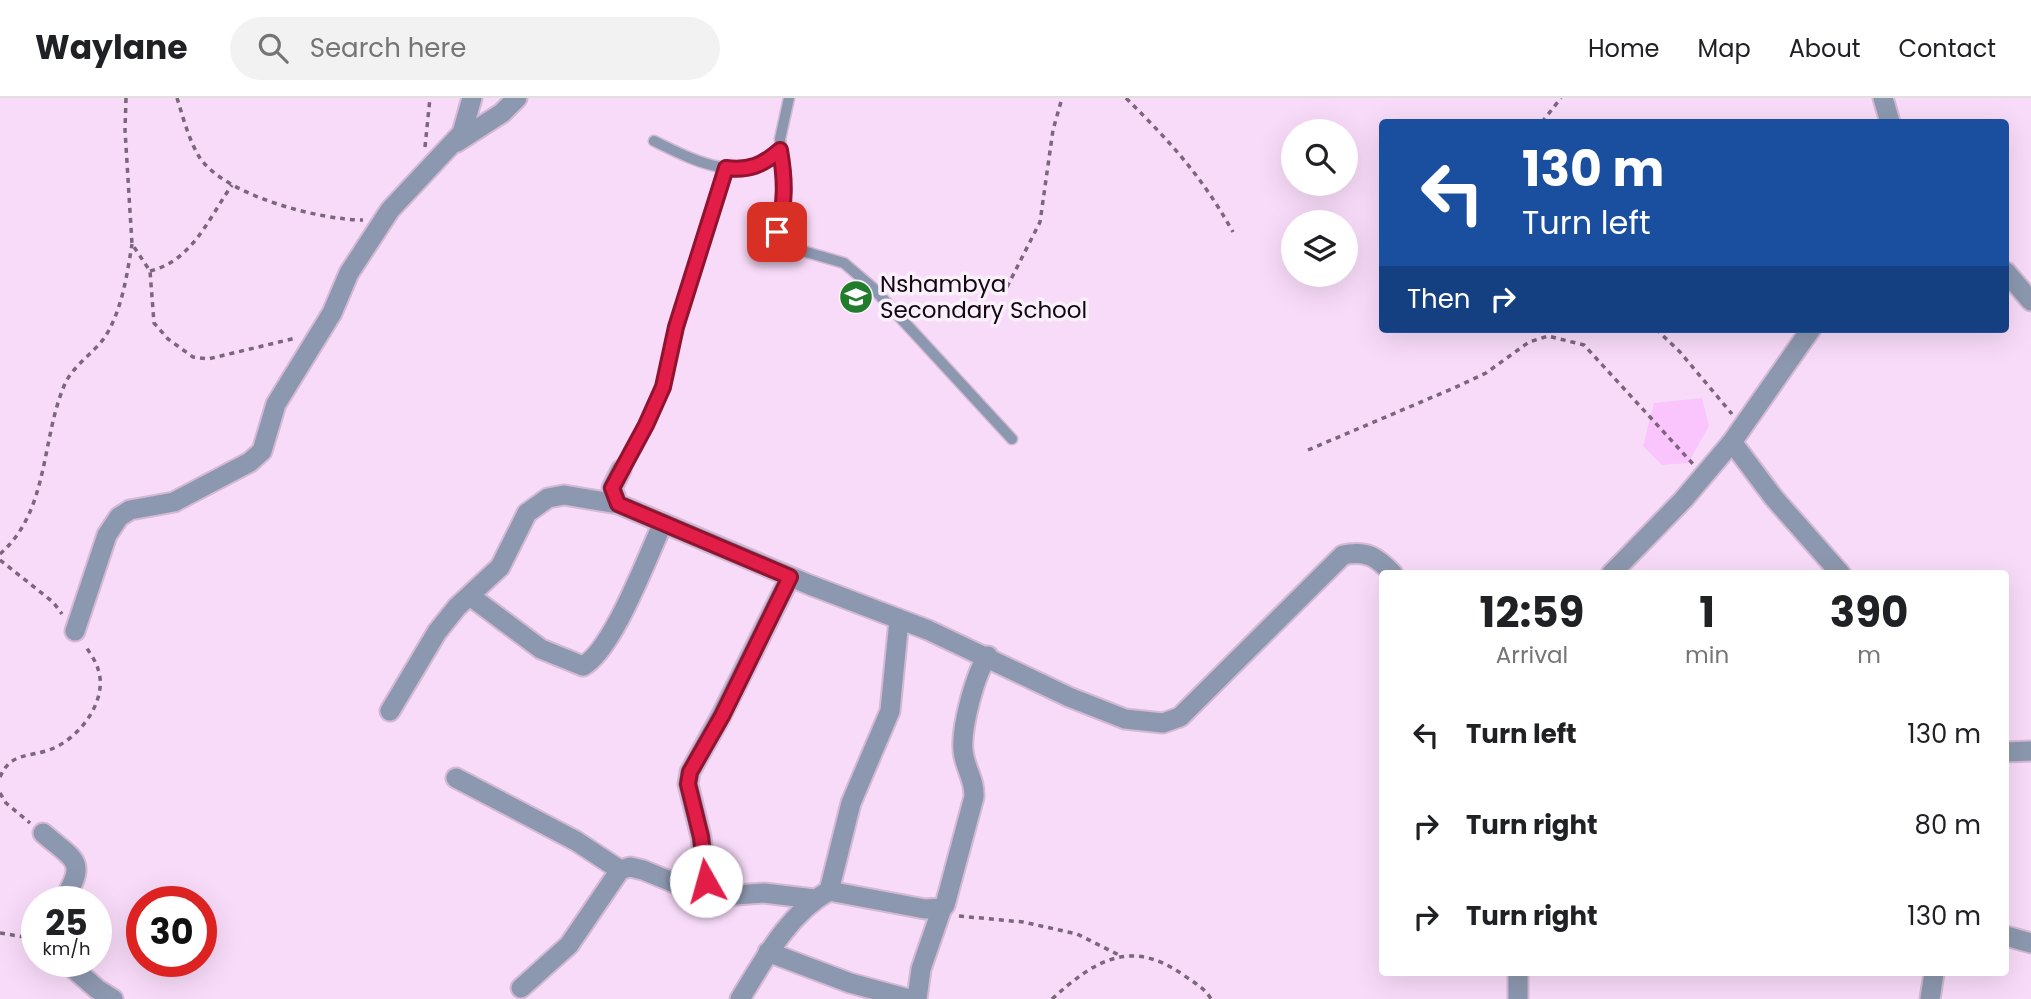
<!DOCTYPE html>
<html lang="en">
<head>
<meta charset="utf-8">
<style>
	body { margin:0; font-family:Poppins,sans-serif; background:#f2f2f2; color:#202124; height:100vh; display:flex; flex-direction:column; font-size:26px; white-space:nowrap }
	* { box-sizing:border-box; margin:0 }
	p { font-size:23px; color:#757577 }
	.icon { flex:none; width:38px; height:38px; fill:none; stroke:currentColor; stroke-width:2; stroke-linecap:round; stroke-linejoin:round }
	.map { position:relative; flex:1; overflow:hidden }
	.panel { position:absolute; left:1379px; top:472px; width:630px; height:406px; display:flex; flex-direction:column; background:#fff; border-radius:7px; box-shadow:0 7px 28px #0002 }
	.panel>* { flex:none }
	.hud { position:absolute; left:1379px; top:21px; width:630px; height:214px; border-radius:7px; box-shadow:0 7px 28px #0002; background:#1a4fa0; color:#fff; overflow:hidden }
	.tools { position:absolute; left:1281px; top:21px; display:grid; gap:14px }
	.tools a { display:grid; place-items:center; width:77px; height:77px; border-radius:50%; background:#fff; box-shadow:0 7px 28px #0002; font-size:35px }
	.speed { position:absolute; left:21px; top:788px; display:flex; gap:14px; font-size:35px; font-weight:700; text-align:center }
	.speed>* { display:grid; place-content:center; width:91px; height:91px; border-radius:50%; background:#fff; box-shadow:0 7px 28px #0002; line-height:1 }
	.speed small { font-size:18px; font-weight:400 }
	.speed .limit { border:10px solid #d22; background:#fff; color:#111 }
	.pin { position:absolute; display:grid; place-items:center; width:60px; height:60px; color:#fff; margin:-30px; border-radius:14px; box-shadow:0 4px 10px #0006 }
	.me { position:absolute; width:77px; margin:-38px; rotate:353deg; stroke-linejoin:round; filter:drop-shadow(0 0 5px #0008) }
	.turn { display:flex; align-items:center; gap:24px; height:147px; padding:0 28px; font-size:32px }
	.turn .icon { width:91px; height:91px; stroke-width:2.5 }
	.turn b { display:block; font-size:49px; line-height:60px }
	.then { display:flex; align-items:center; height:66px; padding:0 28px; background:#0003; gap:14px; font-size:26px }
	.eta { display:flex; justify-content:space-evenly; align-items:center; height:119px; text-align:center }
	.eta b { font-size:42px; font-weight:700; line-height:49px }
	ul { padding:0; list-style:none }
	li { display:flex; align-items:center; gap:21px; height:91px; padding:0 28px }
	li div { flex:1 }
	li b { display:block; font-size:26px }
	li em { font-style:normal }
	header { display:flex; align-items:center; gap:42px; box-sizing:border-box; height:98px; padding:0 35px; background:#fff; border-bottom:2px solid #e0e0e0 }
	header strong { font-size:33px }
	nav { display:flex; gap:38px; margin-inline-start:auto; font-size:24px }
	.search { width:490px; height:63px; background:#f2f2f2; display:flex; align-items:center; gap:18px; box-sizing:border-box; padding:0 24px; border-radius:38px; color:#757577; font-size:26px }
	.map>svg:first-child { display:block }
	.built { fill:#f9c5fc }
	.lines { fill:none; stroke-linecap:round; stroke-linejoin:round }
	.lane-casing { stroke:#d4b9d5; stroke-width:13 }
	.street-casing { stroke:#d4b9d5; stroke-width:23 }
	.path { stroke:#7b667c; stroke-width:3.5; stroke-dasharray:5 5; stroke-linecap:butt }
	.lane { stroke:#8c98af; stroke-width:10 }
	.street { stroke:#8c98af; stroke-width:19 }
	.route-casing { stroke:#92132f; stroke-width:18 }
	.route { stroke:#e11d48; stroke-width:12 }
	.labels { text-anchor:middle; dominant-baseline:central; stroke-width:7; stroke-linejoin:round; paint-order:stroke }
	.poi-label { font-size:23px; fill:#140515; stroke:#f9f0fa; text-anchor:start }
</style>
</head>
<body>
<header>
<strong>Waylane</strong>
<div class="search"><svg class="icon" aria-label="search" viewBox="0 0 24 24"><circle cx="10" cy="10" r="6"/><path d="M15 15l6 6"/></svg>Search here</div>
<nav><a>Home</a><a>Map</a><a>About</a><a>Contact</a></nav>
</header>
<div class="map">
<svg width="2031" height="901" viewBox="0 0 2031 901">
	<rect width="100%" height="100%" fill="#f8dbf9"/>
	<!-- built -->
	<path class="built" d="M1702 300 1709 328 1688 365 1662 367 1643 348 1654 305Z"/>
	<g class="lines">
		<!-- lane casing -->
		<g class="lane-casing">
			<g id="lane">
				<path d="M789 0 780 41 785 81 784 112 777 134 779 142 789 149 844 165 872 189 1012 341"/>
				<path d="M654 43C697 64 739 87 780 52"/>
				<path d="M621 372 646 328 663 289 675 229 726 70"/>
			</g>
		</g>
		<!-- street casing -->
		<g class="street-casing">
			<g id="street">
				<path d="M1883 0 1890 24"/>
				<path d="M457 44 502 15 517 0"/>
				<path d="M2006 174 2031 203"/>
				<path d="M1732 344 1774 400 1841 476"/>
				<path d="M621 372 612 390 618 406 810 487 928 532 1069 599 1125 621 1163 625 1180 619 1343 457C1367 452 1377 459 1393 476"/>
				<path d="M1611 476 1683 402 1732 344 1811 231"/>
				<path d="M470 498 541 551 583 568C613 552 647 459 663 425"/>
				<path d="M75 533 107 437 119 419 130 412 174 404 250 364 262 353 276 306 332 215 349 175 390 112 462 35 472 0"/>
				<path d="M390 613 437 534 457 509 500 469 527 415 548 400 564 397 618 406"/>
				<path d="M2006 654 2031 653"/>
				<path d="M456 680 576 743 620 772"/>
				<path d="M43 735C75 763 88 762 63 803"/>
				<path d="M829 793 851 705 890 613 899 522"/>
				<path d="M708 799 701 739 688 686 690 674 721 618 790 479"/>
				<path d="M2006 838 2031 845"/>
				<path d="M768 854 850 885 909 901"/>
				<path d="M65 863 97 891 113 901"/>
				<path d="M521 890 569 847 620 772 630 769 643 772 708 799 764 795 814 801"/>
				<path d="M740 901C764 862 788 816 829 793L925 811 942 810 945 807 974 699C975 681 964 669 963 652 961 630 975 575 988 558"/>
				<path d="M917 901 921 871 942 810"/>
				<path d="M1518 901V875"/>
				<path d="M1930 901 1934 875"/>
			</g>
		</g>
		<!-- path -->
		<g class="path">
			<path d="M126 0 125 32 132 146 150 173 154 225 168 241 193 259 208 261 296 240"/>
			<path d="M177 0C183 19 189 43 200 60 226 98 320 122 363 122"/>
			<path d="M1126 0C1172 46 1201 77 1233 134"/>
			<path d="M1542 24 1561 0"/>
			<path d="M425 49 430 0"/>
			<path d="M150 173C192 163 209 120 232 87"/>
			<path d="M1007 189 1040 124 1053 32 1062 0"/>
			<path d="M1656 231 1680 254 1732 316"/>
			<path d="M1308 352 1454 290 1486 275 1529 244 1548 238 1584 247 1693 366"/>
			<path d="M0 456C49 413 41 343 64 288 72 268 93 256 105 239 122 212 127 177 132 146"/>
			<path d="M0 462 53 504 62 516"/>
			<path d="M0 679C10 655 28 659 49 652 78 642 109 603 98 571 96 563 89 554 85 547"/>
			<path d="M0 695 6 705 30 725"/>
			<path d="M959 818 1023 824 1077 836 1119 857"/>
			<path d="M0 835 37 841"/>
			<path d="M1052 901C1094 863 1130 840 1182 876 1193 884 1205 890 1211 901"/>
		</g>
		<!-- lane -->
		<use href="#lane" class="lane"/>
		<!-- street -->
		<use href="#street" class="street"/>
	</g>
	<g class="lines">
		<!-- route casing -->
		<g class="route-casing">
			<path id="route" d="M706 783 701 739 688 686 690 674 722 618 790 479 618 406 612 390 646 327 663 289 676 229 726 70C749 73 763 67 780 52 785 81 786 105 777 134"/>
		</g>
		<!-- route -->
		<use href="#route" class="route"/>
	</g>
	<!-- icons -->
	<defs>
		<g id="school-disc" transform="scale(1.75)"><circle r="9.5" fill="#217c2b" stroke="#f9f0fa"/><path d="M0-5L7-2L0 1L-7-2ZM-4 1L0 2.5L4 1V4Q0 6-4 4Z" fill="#fff"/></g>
	</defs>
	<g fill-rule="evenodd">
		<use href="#school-disc" x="856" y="199"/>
	</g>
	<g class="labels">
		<!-- poi labels -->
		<g class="poi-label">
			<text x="880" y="186">Nshambya<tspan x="880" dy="26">Secondary School</tspan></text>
		</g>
	</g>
</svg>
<div class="tools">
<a><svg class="icon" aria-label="search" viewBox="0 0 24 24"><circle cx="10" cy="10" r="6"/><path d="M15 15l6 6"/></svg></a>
<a><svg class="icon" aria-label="layers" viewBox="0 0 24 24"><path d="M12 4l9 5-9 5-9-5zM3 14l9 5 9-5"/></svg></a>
</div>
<div class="speed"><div>25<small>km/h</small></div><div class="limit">30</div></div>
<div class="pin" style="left:777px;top:134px;background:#d93025"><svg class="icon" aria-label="arrive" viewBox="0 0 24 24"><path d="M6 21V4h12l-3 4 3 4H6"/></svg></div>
<svg class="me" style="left:706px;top:783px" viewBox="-20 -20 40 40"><circle r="19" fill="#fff"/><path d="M0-13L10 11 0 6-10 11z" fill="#e11d48"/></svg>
<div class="hud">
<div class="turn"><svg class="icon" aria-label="left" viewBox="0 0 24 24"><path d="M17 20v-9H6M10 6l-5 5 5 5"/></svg><div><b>130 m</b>Turn left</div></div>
<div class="then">Then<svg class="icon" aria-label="right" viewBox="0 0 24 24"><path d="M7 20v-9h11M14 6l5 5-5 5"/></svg></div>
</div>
<section class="panel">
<div class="eta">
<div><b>12:59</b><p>Arrival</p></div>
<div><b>1</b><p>min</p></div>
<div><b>390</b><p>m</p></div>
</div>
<ul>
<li><svg class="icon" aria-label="left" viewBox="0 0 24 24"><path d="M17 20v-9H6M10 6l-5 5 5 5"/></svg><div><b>Turn left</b></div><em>130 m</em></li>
<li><svg class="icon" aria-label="right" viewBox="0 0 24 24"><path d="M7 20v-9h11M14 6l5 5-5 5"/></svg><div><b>Turn right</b></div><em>80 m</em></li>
<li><svg class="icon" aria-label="right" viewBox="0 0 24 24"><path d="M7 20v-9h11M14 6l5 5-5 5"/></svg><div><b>Turn right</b></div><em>130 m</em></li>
</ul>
</section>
</div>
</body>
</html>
